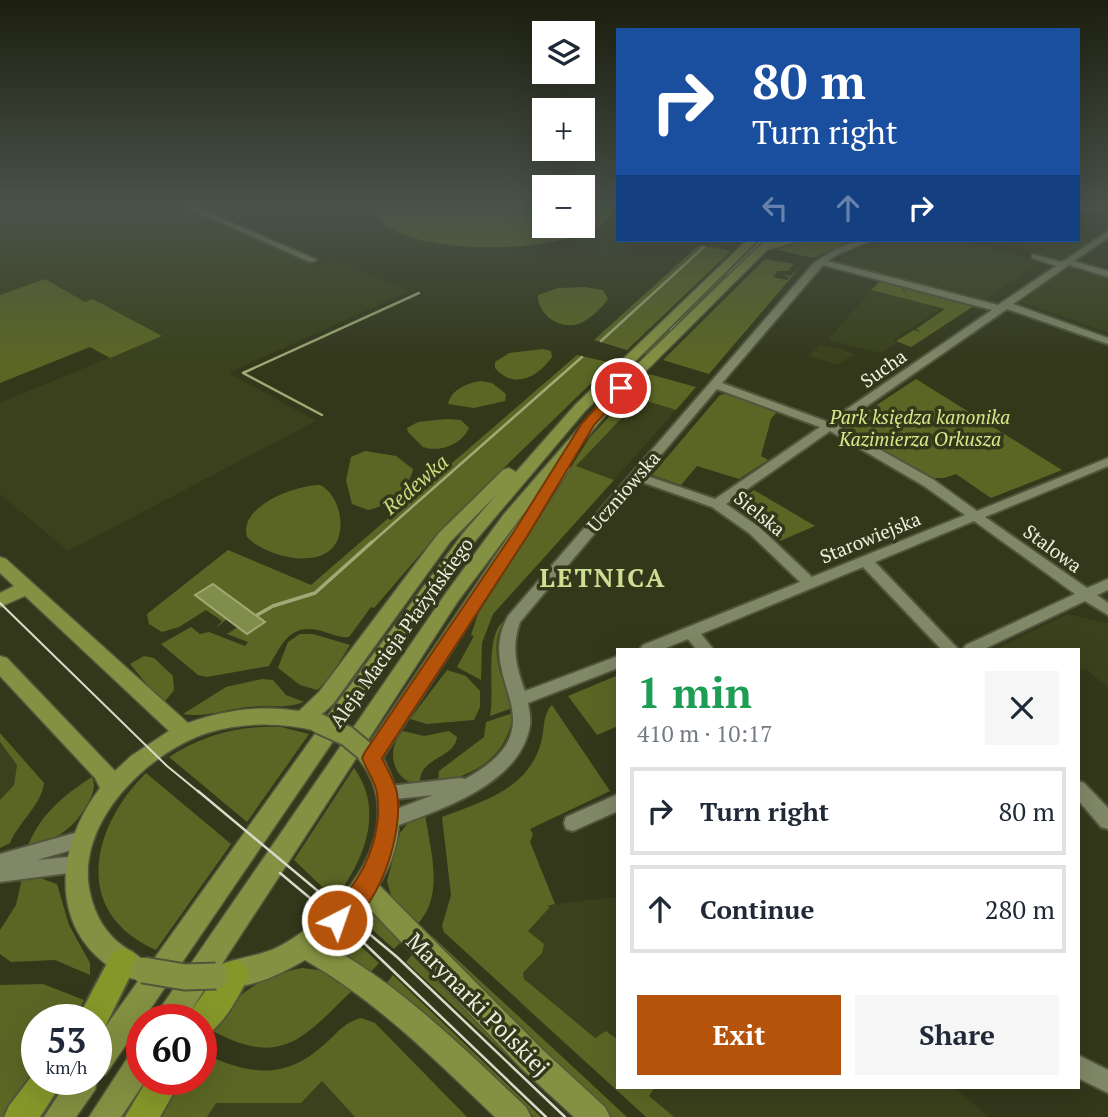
<!DOCTYPE html>
<html lang="en">
<head>
<meta charset="utf-8">
<style>
	body { margin:0; font-family:"PT Serif",serif; background:#f6f6f7; color:#1f2937; height:100vh; display:flex; flex-direction:column; font-size:26px; white-space:nowrap }
	* { box-sizing:border-box; margin:0 }
	p { font-size:23px; color:#747a83 }
	.icon { flex:none; width:38px; height:38px; fill:none; stroke:currentColor; stroke-width:2; stroke-linecap:round; stroke-linejoin:round }
	.map { position:relative; flex:1; overflow:hidden }
	.panel { position:absolute; left:616px; top:648px; width:464px; height:441px; display:flex; flex-direction:column; background:#fff; border-radius:0px; box-shadow:0 7px 28px #0002 }
	.panel>* { flex:none }
	.banner { position:absolute; left:616px; top:28px; width:464px; height:214px; border-radius:0px; box-shadow:0 7px 28px #0002; background:#1a4fa0; color:#fff; overflow:hidden }
	.tools { position:absolute; left:532px; top:21px; display:grid; gap:14px }
	.tools a { display:grid; place-items:center; width:63px; height:63px; border-radius:0px; background:#fff; box-shadow:0 7px 28px #0002; font-size:35px }
	.speed { position:absolute; left:21px; top:1004px; display:flex; gap:14px; font-size:35px; font-weight:700; text-align:center }
	.speed>* { display:grid; place-content:center; width:91px; height:91px; border-radius:50%; background:#fff; box-shadow:0 7px 28px #0002; line-height:1 }
	.speed small { font-size:18px; font-weight:400 }
	.speed .limit { border:10px solid #d22; background:#fff; color:#111 }
	.pin { position:absolute; display:grid; place-items:center; width:60px; height:60px; color:#fff; margin:-30px; border:4px solid #fff; border-radius:50%; box-shadow:0 2px 7px #0007 }
	.me { position:absolute; width:77px; margin:-38px; rotate:41deg; stroke-linejoin:round; filter:drop-shadow(0 0 5px #0008) }
	.turn { display:flex; align-items:center; gap:24px; height:147px; padding:0 21px; font-size:32px }
	.turn .icon { width:91px; height:91px; stroke-width:2.5 }
	.turn b { display:block; font-size:49px; line-height:60px }
	.lanes { display:flex; align-items:center; height:66px; padding:0 21px; background:#0003; justify-content:center; gap:35px; direction:ltr }
	.lanes .off { opacity:.35 }
	.round { display:grid; place-items:center; flex:none; width:74px; height:74px; border-radius:0px; background:#f6f6f7 }
	.summary { display:flex; align-items:center; justify-content:space-between; height:119px; padding:0 21px }
	h1 { font-size:42px; font-weight:700; line-height:52px; color:#1e9e55 }
	.action { display:flex; gap:14px; margin-top:auto; padding:14px 21px }
	.action a { flex:1; height:80px; border-radius:0px; background:#b45309; color:#fff; font-size:28px; font-weight:700; line-height:80px; text-align:center }
	.action a+a { background:#f6f6f7; color:#1f2937 }
	ul { padding:0; list-style:none }
	li { display:flex; align-items:center; gap:21px; height:88px; margin:0 14px 10px; padding:0 7px; border:4px solid #e0e1e3; border-radius:0px }
	li div { flex:1 }
	li b { display:block; font-size:26px }
	li em { font-style:normal }
	.map>svg:first-child { display:block }
	.built { fill:#3a411c }
	.green { fill:#5b6625 }
	.water { fill:#818d4a; stroke:#a1aa76; stroke-width:2 }
	.lines { fill:none; stroke-linecap:round; stroke-linejoin:round }
	.stream-far1 { stroke:#a1aa76; stroke-width:2.5 }
	.stream { stroke:#a1aa76; stroke-width:3.5 }
	.minor-casing { stroke:#51553c; stroke-width:4 }
	.major-casing { stroke:#51553c; stroke-width:3 }
	.highway-casing { stroke:#51553c; stroke-width:4 }
	.minor { fill:#808867; fill-rule:evenodd }
	.major { fill:#849142; fill-rule:evenodd }
	.highway { fill:#86972a; fill-rule:evenodd }
	.tram-far1 { stroke:#d7dbc9; stroke-width:2 }
	.tram { stroke:#d7dbc9; stroke-width:2.5 }
	.major-bridge-far1-casing { stroke:#51553c; stroke-width:23; stroke-linecap:butt }
	.major-bridge-casing { stroke:#51553c; stroke-width:29; stroke-linecap:butt }
	.major-bridge-far1 { stroke:#849142; stroke-width:19 }
	.major-bridge { stroke:#849142; stroke-width:25 }
	.route { fill:#b45309; stroke:#753606; stroke-width:2 }
	.labels { text-anchor:middle; dominant-baseline:central; stroke-width:7; stroke-linejoin:round; paint-order:stroke }
	.street-label { font-size:19px; fill:#ebefde; stroke:#33381b }
	.park-label { font-size:19px; font-style:italic; fill:#d7e989; stroke:#33381b }
	.water-label { font-size:21px; font-style:italic; fill:#c7da7a; stroke:#33381b }
	.near-street-label { font-size:23px; fill:#ebefde; stroke:#33381b }
	.district-label { font-size:26px; font-weight:bold; letter-spacing:2px; fill:#cede92; stroke:#33381b }
</style>
</head>
<body>
<div class="map">
<svg width="1108" height="1117" viewBox="0 0 1108 1117">
	<rect width="100%" height="100%" fill="#33381b"/>
	<!-- built -->
	<g class="built">
		<path d="M10 206H181L317 267 335 260 409 291 229 373 316 421 68 551 0 494V403L161 336 94 299 85 302 45 280 0 295V208Z"/>
		<path d="M1078 238 1090 241 1064 259 1010 246 1015 240Z"/>
		<path d="M880 240H961L1040 262 984 301 836 263 841 256Z"/>
		<path d="M1071 266 1108 277V332L1020 302Z"/>
		<path d="M871 290 926 304 941 309 893 340 896 343 881 353 828 340Z"/>
		<path d="M820 345 841 349 854 354 838 365 808 356Z"/>
		<path d="M640 399 676 410 614 480 575 467Z"/>
		<path d="M1068 614 1108 623V687L1085 669 1078 672V649H995Z"/>
		<path d="M0 743 17 765 14 785 0 800Z"/>
		<path d="M618 897V1087H954L988 1117H646L520 1004V913L555 904Z"/>
		<path d="M322 1081 355 1117H207L215 1103H301Z"/>
	</g>
	<!-- green -->
	<g class="green">
		<path d="M376 206H544V226H583V206H615C606 261 371 261 376 206Z"/>
		<path d="M758 240H766L648 355 643 353Z"/>
		<path d="M856 240 813 258 777 250 801 242Z"/>
		<path d="M699 245 731 251 627 350 594 340Z"/>
		<path d="M765 259 794 264 788 271H778L773 277 787 280 789 278 782 274 790 276 801 266 709 374 663 360Z"/>
		<path d="M45 279 85 302 93 299 162 336 110 358 90 347 0 383V295Z"/>
		<path d="M880 281 900 286 909 297 902 287 974 306 911 347 896 341 914 330 922 332 916 329 945 309 871 290Z"/>
		<path d="M584 287 603 290 608 299C602 308 589 320 578 324 559 330 537 314 538 295L558 288Z"/>
		<path d="M543 349 551 351 552 357C538 377 514 390 495 368V362L509 353Z"/>
		<path d="M577 355 612 363 448 522 374 608 371 607 349 637C340 638 331 634 322 631 290 622 282 644 269 666L207 677 198 675 161 644 191 627 200 634 209 632 245 646 248 642 227 634 238 627 248 634 195 595 227 619 216 628 222 621 206 610 179 627 162 632 149 624 147 614 228 550 311 585Z"/>
		<path d="M649 374 696 387 676 410 640 399 576 466 614 480 493 614 482 643 481 680 457 667 474 636 471 635 478 614 590 437Z"/>
		<path d="M916 379 1062 470 991 498 956 474 944 478H930L842 428Z"/>
		<path d="M480 381 492 383 506 394 505 401 474 408 448 404C451 390 467 383 480 381Z"/>
		<path d="M726 394 777 412 771 419 761 456 768 460 739 479 697 466 681 485 652 475 720 395Z"/>
		<path d="M446 419 461 420 469 428C462 444 440 453 423 447L408 432 407 428 418 422Z"/>
		<path d="M365 451 396 456 413 469C410 488 386 507 368 510L352 504 346 480 351 457Z"/>
		<path d="M320 485C341 495 349 536 329 551 308 567 264 555 247 537 238 506 296 485 320 485Z"/>
		<path d="M754 490 815 526 780 541 737 503Z"/>
		<path d="M504 621C487 651 503 678 512 708L490 716C495 692 484 635 504 621Z"/>
		<path d="M300 634H313L350 645 330 677 317 690 300 685 278 668 288 642Z"/>
		<path d="M144 656 154 658 173 676 174 690 163 704 130 664Z"/>
		<path d="M447 670 466 676 480 691V707L474 720 427 724 410 719Z"/>
		<path d="M616 676 618 726 597 735 568 696Z"/>
		<path d="M262 679 273 680 286 695 304 702C286 709 268 705 249 707 226 709 206 718 183 714L226 687Z"/>
		<path d="M552 705 610 791 530 829 533 834 530 842 555 904 547 906 550 907 528 931 544 944 542 953 523 973 524 979 595 1038 606 1031 618 1040V1087H655L649 1096 674 1117H646L444 932 442 926 451 895 442 817C481 802 526 790 540 746 545 733 542 714 552 705Z"/>
		<path d="M513 713C508 756 477 774 438 783L439 771 484 737 486 722Z"/>
		<path d="M281 727 309 734 247 822 169 757C203 735 240 725 281 727Z"/>
		<path d="M403 731 424 736 449 731 457 737C455 759 417 757 420 785 392 782 385 749 403 731Z"/>
		<path d="M0 733 44 783C42 804 18 823 10 843L0 848V800L14 785 17 765 0 742Z"/>
		<path d="M354 768C385 811 364 860 335 899L294 860Z"/>
		<path d="M146 773 231 844 156 950C71 913 91 827 146 773Z"/>
		<path d="M92 777C96 786 93 794 88 803 73 830 57 839 27 848 40 814 63 796 92 777Z"/>
		<path d="M425 813C430 852 446 895 416 926L393 902 387 881 400 833 408 823Z"/>
		<path d="M22 878H40L57 884 69 925 90 963V975L55 960 11 962 0 954V930L16 905Z"/>
		<path d="M366 907 401 942 394 949 358 917Z"/>
		<path d="M344 931 379 963 370 973 332 943Z"/>
		<path d="M432 936 627 1117H612L498 1012 428 940Z"/>
		<path d="M412 955 578 1117H573L406 962Z"/>
		<path d="M302 968 326 971 355 988C304 1036 284 1070 211 1030 237 994 257 977 302 968Z"/>
		<path d="M393 975 541 1117H534L386 984Z"/>
		<path d="M43 984 84 1000 74 1020H37V1073L4 1117H0V985Z"/>
		<path d="M361 1018 375 1023 467 1117H355L322 1081 301 1103H216L207 1117H160L183 1080H201V1053C250 1074 283 1082 326 1043 338 1032 345 1022 361 1018Z"/>
	</g>
	<!-- water -->
	<path class="water" d="M213 584 265 622 247 634 195 595Z"/>
	<g class="lines">
		<!-- stream-far1 -->
		<g class="stream-far1">
			<path d="M728 275 763 240"/>
			<path d="M671 330 688 315"/>
			<path d="M601 341 704 247"/>
			<path d="M322 415 243 373 419 293"/>
			<path d="M370 544 582 357"/>
		</g>
		<!-- stream -->
		<path class="stream" d="M257 615 273 606 315 593 372 542"/>
		<!-- minor casing -->
		<g class="minor-casing">
			<g id="minor">
				<path d="M183 206H193L317 260 310 262Z"/>
				<path d="M1078 206 1097 207 1101 209 1097 211 1078 209Z"/>
				<path d="M1108 231V238L1074 261 1108 271V277L1069 265 1013 304 1108 338V344L1007 309 838 426 934 480 977 511 1108 458V466L985 517 1087 588 1108 579V590L1097 595 1108 603V615L1085 601 984 649H963L966 645 1075 594 974 521 875 562 958 649H941L863 567 701 634 713 649H696L688 639 663 649H640L643 645 800 582 749 533 712 507 639 481 520 622C511 647 516 667 525 691L618 656V668L528 703C529 710 531 718 530 725 521 785 437 811 388 829L381 827 379 821 381 815 433 795 387 800 381 797 378 792 381 787 460 778 465 779C565 724 472 682 508 616L813 264C830 251 850 240 872 240L837 255 828 261 998 305 1056 266 1032 258V254L1062 262ZM823 265 992 310 828 422 722 383ZM717 389 820 427 715 499 644 475ZM830 431 924 486 965 515 812 577 759 527 726 504Z"/>
				<path d="M1078 781 1084 783 1108 808V829L1101 827 1078 800Z"/>
				<path d="M618 794V811L573 831 566 829 564 823 566 817Z"/>
				<path d="M82 831 89 833 91 839 89 845 37 860 77 856 84 859 87 865 84 871 0 882V854Z"/>
				<path d="M1078 1055 1108 1070V1093L1078 1078Z"/>
			</g>
		</g>
		<!-- major casing -->
		<g class="major-casing">
			<g id="major">
				<path d="M747 240H758L585 411 476 540 368 690 106 1074 98 1077 95 1090 76 1117H44L68 1080H96V1040L317 731C281 722 243 722 207 733 147 753 74 824 90 893 95 915 105 933 123 946 133 953 141 955 146 966L142 975 133 979C48 944 51 852 100 788L95 778 0 676V656L7 658 115 771 131 756 169 731 25 596 0 607V593L14 586 0 573V557L6 559 188 723C224 710 260 705 299 711L319 692 438 534 503 470 509 468 516 472 575 405ZM498 493 464 532 326 718 320 716 333 704 450 542Z"/>
				<path d="M765 240H803L767 250 626 391 564 464 570 468 383 758C406 798 404 845 379 885L543 1050 605 1107 610 1117H574L523 1070 367 906 345 930 327 945C403 987 463 1048 526 1107L531 1117H495C433 1058 379 1003 305 960 283 973 242 994 217 984L213 976 185 1020H156L159 1010 446 593 504 514 616 385ZM527 509 369 744 366 743 458 601ZM357 757C415 827 341 914 278 947 260 956 240 957 222 964Z"/>
				<path d="M142 1047V1080H146L121 1117H89L132 1051Z"/>
			</g>
		</g>
		<!-- highway casing -->
		<g class="highway-casing">
			<g id="highway">
				<path d="M123 948 133 952 137 962 103 1031 96 1033V1020H77L113 952Z"/>
				<path d="M235 960 245 964 249 974C241 994 222 1029 201 1038V1020H187L190 1012 225 964Z"/>
				<path d="M37 1069V1080H64L40 1117H4L9 1106Z"/>
				<path d="M147 1080H181L160 1117H125Z"/>
			</g>
		</g>
		<!-- minor -->
		<use href="#minor" class="minor"/>
		<!-- major -->
		<use href="#major" class="major"/>
		<!-- highway -->
		<use href="#highway" class="highway"/>
		<!-- tram-far1 -->
		<path class="tram-far1" d="M0 603 167 766 200 793"/>
		<!-- tram -->
		<g class="tram">
			<path d="M198 791 397 957 565 1117"/>
			<path d="M280 873 365 944 546 1117"/>
		</g>
		<!-- major-bridge-far1 casing -->
		<g class="major-bridge-far1-casing">
			<path id="major-bridge-far1" d="M318 723 347 736 365 751"/>
		</g>
		<!-- major-bridge casing -->
		<g class="major-bridge-casing">
			<path id="major-bridge" d="M143 970 185 977 216 976"/>
		</g>
		<!-- major-bridge-far1 -->
		<use href="#major-bridge-far1" class="major-bridge-far1"/>
		<!-- major-bridge -->
		<use href="#major-bridge" class="major-bridge"/>
	</g>
	<!-- sky -->
	<linearGradient id="sky" x2="0" y2="1"><stop stop-color="#1c1f0f"/><stop offset="0.57" stop-color="#4a534a"/><stop offset="1" stop-color="#4a534a" stop-opacity="0"/></linearGradient>
	<rect width="1108" height="362" fill="url(#sky)"/>
	<!-- route -->
	<path class="route" d="M617 385 628 388 594 425 528 535 382 758C387 769 395 782 397 793 404 834 378 915 337 931L329 928 326 920C331 908 342 901 349 890 370 863 382 828 377 793 375 781 366 769 362 758L365 752 513 533 582 423Z"/>
	<g class="labels">
		<!-- street labels -->
		<g class="street-label">
			<text transform="translate(883 368) rotate(-35)">Sucha</text>
			<text transform="translate(623 491) rotate(-49)">Uczniowska</text>
			<text transform="translate(760 513) rotate(39)">Sielska</text>
			<text transform="translate(870 537) rotate(-22)">Starowiejska</text>
			<text transform="translate(1053 548) rotate(36)">Stalowa</text>
			<text transform="translate(401 632) rotate(-54)">Aleja Macieja Płażyńskiego</text>
		</g>
		<!-- park labels -->
		<g class="park-label">
			<text x="920" y="416">Park księdza kanonika<tspan x="920" dy="22">Kazimierza Orkusza</tspan></text>
		</g>
		<!-- water labels -->
		<g class="water-label">
			<text transform="translate(415 484) rotate(-41)">Redewka</text>
		</g>
		<!-- near-street labels -->
		<g class="near-street-label">
			<text transform="translate(478 1004) rotate(45)">Marynarki Polskiej</text>
		</g>
		<!-- district labels -->
		<g class="district-label">
			<text x="603" y="577">LETNICA</text>
		</g>
	</g>
</svg>
<div class="tools">
<a><svg class="icon" aria-label="layers" viewBox="0 0 24 24"><path d="M12 4l9 5-9 5-9-5zM3 14l9 5 9-5"/></svg></a>
<a>+</a>
<a>−</a>
</div>
<div class="speed"><div>53<small>km/h</small></div><div class="limit">60</div></div>
<div class="pin" style="left:621px;top:388px;background:#d93025"><svg class="icon" aria-label="arrive" viewBox="0 0 24 24"><path d="M6 21V4h12l-3 4 3 4H6"/></svg></div>
<svg class="me" style="left:337px;top:920px" viewBox="-20 -20 40 40"><circle r="17" fill="#b45309" stroke="#fff" stroke-width="3"/><path d="M0-11L8 9 0 5-8 9z" fill="#fff"/></svg>
<div class="banner">
<div class="turn"><svg class="icon" aria-label="right" viewBox="0 0 24 24"><path d="M7 20v-9h11M14 6l5 5-5 5"/></svg><div><b>80 m</b>Turn right</div></div>
<div class="lanes"><svg class="icon off" aria-label="left" viewBox="0 0 24 24"><path d="M17 20v-9H6M10 6l-5 5 5 5"/></svg><svg class="icon off" aria-label="ahead" viewBox="0 0 24 24"><path d="M12 20V5M6 11l6-6 6 6"/></svg><svg class="icon" aria-label="right" viewBox="0 0 24 24"><path d="M7 20v-9h11M14 6l5 5-5 5"/></svg></div>
</div>
<section class="panel">
<div class="summary"><div><h1>1 min</h1><p>410 m · 10:17</p></div><a class="round"><svg class="icon" aria-label="close" viewBox="0 0 24 24"><path d="M6 6l12 12M18 6L6 18"/></svg></a></div>
<ul>
<li><svg class="icon" aria-label="right" viewBox="0 0 24 24"><path d="M7 20v-9h11M14 6l5 5-5 5"/></svg><div><b>Turn right</b></div><em>80 m</em></li>
<li><svg class="icon" aria-label="ahead" viewBox="0 0 24 24"><path d="M12 20V5M6 11l6-6 6 6"/></svg><div><b>Continue</b></div><em>280 m</em></li>
</ul>
<div class="action"><a>Exit</a><a>Share</a></div>
</section>
</div>
</body>
</html>
